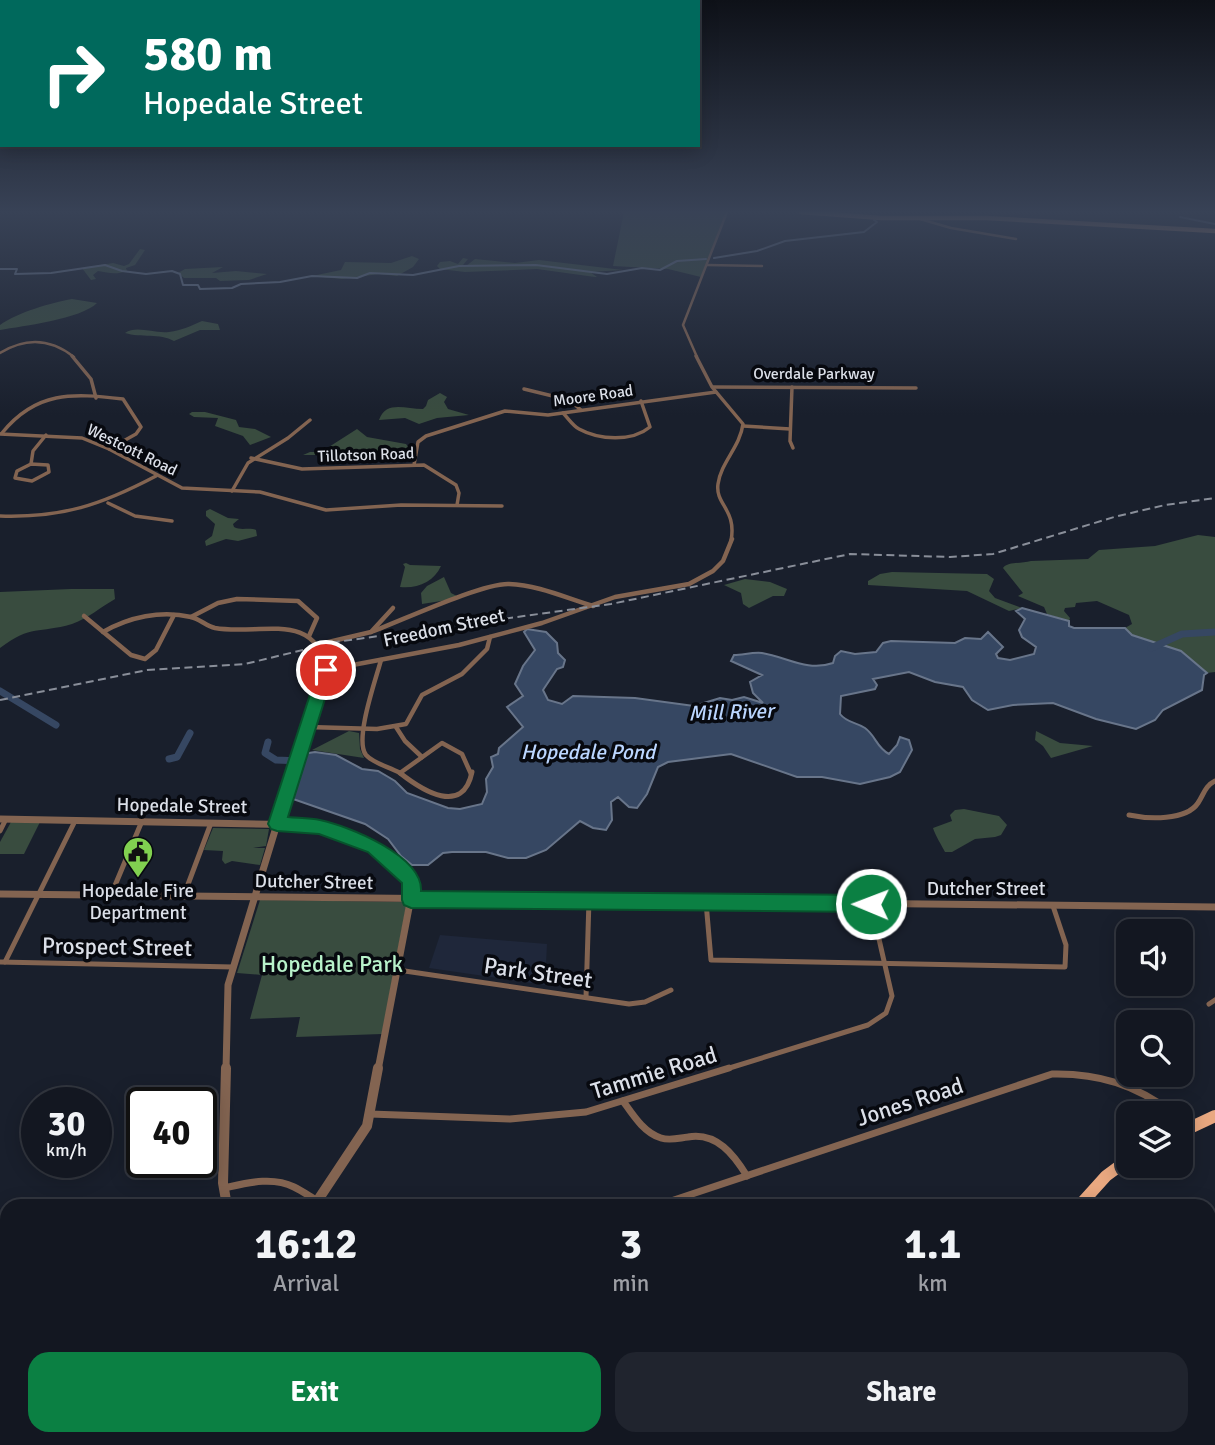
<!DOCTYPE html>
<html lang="en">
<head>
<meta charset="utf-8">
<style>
	body { margin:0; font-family:Signika,sans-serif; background:#20242e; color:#f1f3f6; height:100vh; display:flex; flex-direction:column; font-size:26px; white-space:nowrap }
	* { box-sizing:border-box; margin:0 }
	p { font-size:23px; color:#9d9fa5 }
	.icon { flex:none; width:38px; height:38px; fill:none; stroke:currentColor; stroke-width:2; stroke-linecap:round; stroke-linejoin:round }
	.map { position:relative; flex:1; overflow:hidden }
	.details { position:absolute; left:0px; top:1199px; width:1216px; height:247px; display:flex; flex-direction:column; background:#131721; border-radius:21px 21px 0 0; box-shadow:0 4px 18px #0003,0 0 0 2px #32363f }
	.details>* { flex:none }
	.guide { position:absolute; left:0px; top:0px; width:700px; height:147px; box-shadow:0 4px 18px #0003,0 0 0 2px #32363f; background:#00695c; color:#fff; overflow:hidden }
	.fabs { position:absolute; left:1116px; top:919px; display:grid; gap:14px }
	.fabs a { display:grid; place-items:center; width:77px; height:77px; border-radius:14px; background:#131721; box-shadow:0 4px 18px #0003,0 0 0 2px #32363f; font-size:35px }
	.speed { position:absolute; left:21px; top:1087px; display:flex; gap:14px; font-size:35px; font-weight:700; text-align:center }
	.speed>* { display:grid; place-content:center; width:91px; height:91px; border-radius:50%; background:#131721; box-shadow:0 4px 18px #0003,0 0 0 2px #32363f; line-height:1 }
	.speed small { font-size:18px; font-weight:400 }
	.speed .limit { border:4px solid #111; border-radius:10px; background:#fff; color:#111 }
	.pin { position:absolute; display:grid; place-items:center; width:60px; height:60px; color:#fff; margin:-30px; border:4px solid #fff; border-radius:50%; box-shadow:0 2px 7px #0007 }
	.me { position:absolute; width:77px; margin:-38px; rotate:271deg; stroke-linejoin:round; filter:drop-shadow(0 0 5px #0008) }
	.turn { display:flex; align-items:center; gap:24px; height:147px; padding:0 28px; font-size:32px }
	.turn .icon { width:91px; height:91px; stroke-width:2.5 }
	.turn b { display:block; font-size:49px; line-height:60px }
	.eta { display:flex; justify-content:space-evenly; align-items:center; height:119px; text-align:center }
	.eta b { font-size:42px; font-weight:700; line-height:49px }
	.action { display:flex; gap:14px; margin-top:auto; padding:14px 28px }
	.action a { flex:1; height:80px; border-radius:21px; background:#0b8043; color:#fff; font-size:28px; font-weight:700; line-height:80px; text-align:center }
	.action a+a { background:#20242e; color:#f1f3f6 }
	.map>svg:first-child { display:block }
	.built { fill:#1f273a }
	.green { fill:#394c3f }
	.water { fill:#364762; stroke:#68758a; stroke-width:2 }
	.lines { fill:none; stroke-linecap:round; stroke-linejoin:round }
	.stream { stroke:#68758a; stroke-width:2 }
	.river { stroke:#364762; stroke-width:7 }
	.minor-far4 { stroke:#836451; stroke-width:2.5 }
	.minor-far3 { stroke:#836451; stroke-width:3.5 }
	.minor-far2 { stroke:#836451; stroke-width:4.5 }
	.minor-far1 { stroke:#836451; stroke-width:5 }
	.minor { stroke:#836451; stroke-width:7 }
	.tertiary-far1 { stroke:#836451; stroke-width:7 }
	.tertiary { stroke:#836451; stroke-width:10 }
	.secondary { stroke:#bc8a6b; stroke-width:4.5 }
	.primary { stroke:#e9a880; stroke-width:12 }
	.rail { stroke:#898e99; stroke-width:2; stroke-dasharray:8 4.5; stroke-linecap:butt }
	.route { fill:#0b8043; stroke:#07532c; stroke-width:2 }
	.labels { text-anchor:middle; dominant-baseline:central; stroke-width:7; stroke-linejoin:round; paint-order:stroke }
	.far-street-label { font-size:16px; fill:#dbdfe8; stroke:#07090f }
	.street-label { font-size:19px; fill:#dbdfe8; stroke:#07090f }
	.poi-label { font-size:19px; fill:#dbdfe8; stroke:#07090f }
	.water-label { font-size:21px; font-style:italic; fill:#bbd6ff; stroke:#07090f }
	.near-street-label { font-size:23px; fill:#dbdfe8; stroke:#07090f }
	.near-park-label { font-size:23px; fill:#b8f2ca; stroke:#07090f }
</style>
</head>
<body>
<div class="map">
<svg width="1215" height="1445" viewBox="0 0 1215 1445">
	<rect width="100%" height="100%" fill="#191f2c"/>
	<!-- built -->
	<path class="built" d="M440 935 547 944 545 985 429 968Z"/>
	<!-- green -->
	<g class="green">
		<path d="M624 212H726L701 277 668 269 613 266Z"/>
		<path d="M140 249 145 250 135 265 126 268 127 271C116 275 109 273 98 271L93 275 96 279 91 280 82 268 113 263 124 266 129 264Z"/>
		<path d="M412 256 419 259 413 267 397 276 379 274 342 279 312 276 341 270 345 262 391 263Z"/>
		<path d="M463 258 468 259 463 265 466 266 475 259 515 263 539 260 623 270 590 272 597 277H595L537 269 465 272 440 269 437 266 440 262 450 261 458 264Z"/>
		<path d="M223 267 212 273 236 271 267 274 249 280 220 281 216 278H184L178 273 185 269Z"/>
		<path d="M72 299 97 303C81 319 23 326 0 330V325C19 312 50 303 72 299Z"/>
		<path d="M202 321 218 324 220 330H200L174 341C160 333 141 338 125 333 137 325 154 334 169 332 182 330 191 326 202 321Z"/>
		<path d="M440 393 447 397 444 402 448 409 469 415 437 418 419 424 405 418 379 420C386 400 405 409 423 409L426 406 428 400Z"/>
		<path d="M192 412H205L236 420 239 427 255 429 271 437 250 445 243 436 215 426 218 418 194 417 189 414Z"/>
		<path d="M357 429 367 437 406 444 409 448 407 451 383 455H303L310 452H321Z"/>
		<path d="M210 509 228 518 239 519 233 524 234 527C241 531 249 527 256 530L257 536 238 541 226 539 206 546 205 541 212 536 215 524 206 516V511Z"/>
		<path d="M1198 535 1215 537V672L1207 673 1181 651 1132 635 1125 628 1132 624 1129 615 1097 601 1076 603 1075 607 1065 608 1064 611 1070 618 1069 621 1047 614 1044 607 1018 596 1023 593 1003 568C1008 561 1022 564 1031 561L1088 559 1099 550 1155 546Z"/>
		<path d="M406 563 410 565 441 566C434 582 417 589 400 587L405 567 403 564Z"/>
		<path d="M892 572 987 574 994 579 989 591 995 598 1022 608 1009 611 967 591 868 585V581L880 574Z"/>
		<path d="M444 577 451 593 457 596 454 599 422 604 421 593 427 586Z"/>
		<path d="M745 579 770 582 787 589 784 596H773L749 608 743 604 741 593 724 585Z"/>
		<path d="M71 589H114L115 599C101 607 87 619 72 624 38 634 32 624 0 648V592Z"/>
		<path d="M349 731 359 733 360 749 364 758 312 750Z"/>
		<path d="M1036 731 1060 743 1093 746 1051 758 1043 746 1035 740Z"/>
		<path d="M964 809 999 816 1007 825 1001 835 995 837 975 839 952 852H945C942 846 935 835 933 828L952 821 950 815 955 810Z"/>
		<path d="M11 822H40L24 854H0V842Z"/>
		<path d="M213 828 269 829 266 846 253 848H265L260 865 232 861 225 864 222 860 223 851 204 850Z"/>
		<path d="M260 900 407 902 382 1034 296 1037 300 1017 250 1019 262 975 237 973Z"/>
		<path d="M1209 1275H1215V1384L1209 1379Z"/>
	</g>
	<!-- water -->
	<path class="water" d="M1022 608 1069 621V626L1074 628H1125L1132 635 1181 651 1207 673 1204 675 1202 690 1163 710 1155 720 1136 729 1096 719 1053 703 1013 705 988 710 972 700 963 687 935 682 909 672 873 679 877 685 875 689 841 696 840 714C847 723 856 722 865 728 876 736 876 747 889 754L897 745 900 737 909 740 912 750 900 772 890 777 860 784 822 777H797L731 754 668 762 658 767 647 794 637 808 629 807 618 797 611 802 612 820 606 830 593 828 580 821 546 850 526 858H508L486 852H452L443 853 428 865H412L401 856 388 839 365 824 293 799 292 794 299 769 292 767 296 755 315 752 336 755 362 769 378 771 395 781 407 793 448 808 460 809 482 804 487 792 486 779 493 767 491 757 498 754 499 748 523 727 507 707 523 696 515 684 523 666 535 650 524 632 527 629 546 632 557 643 558 653 565 660 563 667 557 669 543 690 548 700 562 704 573 696 635 698 694 706 720 698 732 700 744 697 763 703 753 693 750 682 762 675 731 661 734 655C743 655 752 652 762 653 787 657 807 672 833 663L835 656 841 651 855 654 876 652 883 643 891 641 955 643 965 638 981 639 988 632 1003 647 996 654 998 658 1010 660 1034 654 1036 647 1022 637 1019 630 1025 619 1016 611Z"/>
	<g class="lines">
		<!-- stream -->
		<g class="stream">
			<path d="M1180 217 1215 224"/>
			<path d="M714 258 757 251 785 241 864 232 877 222 874 220"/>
			<path d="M0 269H17L15 274 51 273 105 265 122 271 146 274 172 271 180 274 183 285H198L200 289 232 288 241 284 280 282 312 276 357 278 370 273 413 275 459 266 536 265 607 274 642 268 660 270 677 261 706 259"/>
		</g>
		<!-- river -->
		<g class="river">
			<path d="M1151 648 1182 634 1215 632"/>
			<path d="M0 691 56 725"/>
			<path d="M268 742 265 753 276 760 301 761"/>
			<path d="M169 759 177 757 190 733"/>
		</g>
		<!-- minor-far4 -->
		<g class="minor-far4">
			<path d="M920 219 951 228 1016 239"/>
			<path d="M707 265 762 266"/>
			<path d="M0 353C26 337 50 338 74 357"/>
			<path d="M697 357 683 325 727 212"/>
		</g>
		<!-- minor-far3 -->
		<g class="minor-far3">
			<path d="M72 356 91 379 96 398"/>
			<path d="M696 356 712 387 743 424C740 447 721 462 718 484 715 505 737 509 731 541"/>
			<path d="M713 387 916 388"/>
			<path d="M792 387 790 441 793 448"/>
			<path d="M524 389 569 400 581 410"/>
			<path d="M563 413C568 418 573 426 579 429 599 440 632 442 650 427L641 401"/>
			<path d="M743 426 790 429"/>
			<path d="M2 433C36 391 72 393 123 399L141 427 136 434 109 449"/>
			<path d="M0 434 82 438 109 449 182 488 260 492 326 510 401 505 502 506"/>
			<path d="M251 458 302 469 424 465 456 485 459 493 457 505"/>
			<path d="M31 464 48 465 49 472 32 481 15 478 17 471Z"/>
			<path d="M31 464 33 451 46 435"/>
			<path d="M414 465 418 442 426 436 505 411 548 415 716 392"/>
			<path d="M232 491 248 463 288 438 310 420"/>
			<path d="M108 503 135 516 172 521"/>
			<path d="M0 516C62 518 101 505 156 476"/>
		</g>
		<!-- minor-far2 -->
		<g class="minor-far2">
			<path d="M84 616 131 655 145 659 156 650 174 615"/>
			<path d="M191 617 218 603 237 599 298 601 317 618 309 636"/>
			<path d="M103 632C129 617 161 610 191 617 200 619 206 626 215 628 258 636 316 609 326 670L293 774"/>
			<path d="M371 632C401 621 482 583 509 584 538 585 566 598 593 606"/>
			<path d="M320 644 371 632 393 608"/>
			<path d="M381 660C376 679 354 740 366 755 374 764 390 767 400 773"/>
			<path d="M326 670 459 645 542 623 615 597 689 584 713 571 723 561 732 539"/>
			<path d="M308 727 377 729 406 724 422 695 462 674 487 649 490 637"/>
			<path d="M396 727 405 741 422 757"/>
			<path d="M400 773 442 743 462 754 471 774"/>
		</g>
		<!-- minor-far1 -->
		<g class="minor-far1">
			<path d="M400 773C423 791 463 816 472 772"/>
			<path d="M1129 815C1148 819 1186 821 1198 803 1204 794 1205 786 1215 781"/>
			<path d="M277 824 294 772"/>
			<path d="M0 831 6 819"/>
			<path d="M111 895 142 821"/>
			<path d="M184 895 211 823"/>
			<path d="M706 902 711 960 1065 967 1066 945 1053 906"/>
			<path d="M0 962 233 967"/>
			<path d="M5 962 75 821"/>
			<path d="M398 970 629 1004 645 1002 671 990"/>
			<path d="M586 997 589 900"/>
			<path d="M1209 1004 1215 1000"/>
			<path d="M723 1070 868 1025 886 1013 892 996 871 904"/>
		</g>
		<!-- minor -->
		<g class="minor">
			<path d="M623 1101C633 1115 644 1133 661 1138 670 1141 679 1138 688 1137 717 1132 734 1155 747 1176"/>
			<path d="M370 1114 510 1119 586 1112 729 1068"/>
			<path d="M224 1188C247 1183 272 1176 294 1187 306 1193 316 1201 328 1206"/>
			<path d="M656 1206 1052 1074C1099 1073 1136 1085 1173 1113"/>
			<path d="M1209 1264H1215"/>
			<path d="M0 1312H7"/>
			<path d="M404 1438 408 1445"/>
			<path d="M742 1438 748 1445"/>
			<path d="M991 1438 1000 1445"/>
			<path d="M591 1445 595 1438"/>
		</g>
		<!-- tertiary-far1 -->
		<g class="tertiary-far1">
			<path d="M0 819 311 825C345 835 406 853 412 892L378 1070"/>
			<path d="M0 894 1215 907"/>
			<path d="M226 1070 228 985 277 824"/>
		</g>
		<!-- tertiary -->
		<g class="tertiary">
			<path d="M226 1068 223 1183 227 1206"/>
			<path d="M314 1206 367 1126 378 1068"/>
			<path d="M288 1438 291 1445"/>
			<path d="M148 1445 153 1438"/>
		</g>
		<!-- secondary -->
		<path class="secondary" d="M801 212 881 218H986L1215 231"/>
		<!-- primary -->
		<g class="primary">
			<path d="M1181 1132 1215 1116"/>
			<path d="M1079 1206 1106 1176 1129 1159"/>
			<path d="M816 1445 825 1438"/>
		</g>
		<!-- rail -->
		<path class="rail" d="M0 700 147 670 245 664 336 642 611 604 850 554 950 557 993 554 1114 517 1165 505 1215 498"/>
	</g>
	<!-- sky -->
	<linearGradient id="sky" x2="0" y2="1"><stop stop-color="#0e1118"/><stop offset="0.51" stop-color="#384256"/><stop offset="1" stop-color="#384256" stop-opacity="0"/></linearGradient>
	<rect width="1215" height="415" fill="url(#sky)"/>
	<!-- route -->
	<path class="route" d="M326 665 334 670 288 817C298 818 310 818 320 820 349 826 423 856 421 891L871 895 877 898 880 904 877 910 871 912 411 908 404 905 402 900V883L368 852 319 834 277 831 271 829 268 824 318 670Z"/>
	<!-- icons -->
	<defs>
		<g id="civic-pin" transform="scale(1.575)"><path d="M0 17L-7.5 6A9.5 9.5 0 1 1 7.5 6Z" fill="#81d050" stroke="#07090f"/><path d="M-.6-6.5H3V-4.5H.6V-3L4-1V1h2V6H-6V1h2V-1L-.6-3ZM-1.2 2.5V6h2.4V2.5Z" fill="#111"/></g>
	</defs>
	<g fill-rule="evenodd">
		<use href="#civic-pin" x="138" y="852"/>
	</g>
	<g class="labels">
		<!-- far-street labels -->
		<g class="far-street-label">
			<text x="814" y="374">Overdale Parkway</text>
			<text transform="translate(593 396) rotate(-8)">Moore Road</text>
			<text transform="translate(132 450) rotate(26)">Westcott Road</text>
			<text transform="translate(366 455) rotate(-2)">Tillotson Road</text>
		</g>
		<!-- street labels -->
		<g class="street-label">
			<text transform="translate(444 628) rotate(-12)">Freedom Street</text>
			<text transform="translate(182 806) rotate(1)">Hopedale Street</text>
			<text transform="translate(314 882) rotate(1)">Dutcher Street</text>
			<text x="986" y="889">Dutcher Street</text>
		</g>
		<!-- poi labels -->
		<g class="poi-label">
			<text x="138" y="891">Hopedale Fire<tspan x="138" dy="22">Department</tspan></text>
		</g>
		<!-- water labels -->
		<g class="water-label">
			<text transform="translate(731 712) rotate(-2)">Mill River</text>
			<text x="588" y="752">Hopedale Pond</text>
		</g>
		<!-- near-street labels -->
		<g class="near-street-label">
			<text transform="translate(117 947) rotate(1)">Prospect Street</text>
			<text transform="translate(538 973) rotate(8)">Park Street</text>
			<text transform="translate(654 1073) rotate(-17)">Tammie Road</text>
			<text transform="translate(910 1102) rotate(-18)">Jones Road</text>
		</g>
		<!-- near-park labels -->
		<g class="near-park-label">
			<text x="332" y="964">Hopedale Park</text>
		</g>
	</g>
</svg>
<div class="fabs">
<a><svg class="icon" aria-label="sound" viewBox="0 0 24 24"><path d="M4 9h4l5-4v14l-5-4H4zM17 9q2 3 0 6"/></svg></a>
<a><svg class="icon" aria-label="search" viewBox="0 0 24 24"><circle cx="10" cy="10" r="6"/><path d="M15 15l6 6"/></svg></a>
<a><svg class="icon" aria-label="layers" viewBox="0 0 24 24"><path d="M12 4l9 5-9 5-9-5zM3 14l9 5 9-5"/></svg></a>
</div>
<div class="speed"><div>30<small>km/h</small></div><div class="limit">40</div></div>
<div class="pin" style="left:326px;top:670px;background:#d93025"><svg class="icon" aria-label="arrive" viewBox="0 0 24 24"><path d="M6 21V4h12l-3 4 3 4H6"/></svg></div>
<svg class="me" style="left:871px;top:904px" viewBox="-20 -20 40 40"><circle r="17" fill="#0b8043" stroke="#fff" stroke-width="3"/><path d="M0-11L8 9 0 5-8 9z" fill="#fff"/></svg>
<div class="guide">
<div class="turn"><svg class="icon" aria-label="right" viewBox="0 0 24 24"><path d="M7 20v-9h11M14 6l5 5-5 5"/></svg><div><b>580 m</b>Hopedale Street</div></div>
</div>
<section class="details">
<div class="eta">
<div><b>16:12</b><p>Arrival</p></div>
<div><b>3</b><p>min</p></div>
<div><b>1.1</b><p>km</p></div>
</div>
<div class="action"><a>Exit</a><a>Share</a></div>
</section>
</div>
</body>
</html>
